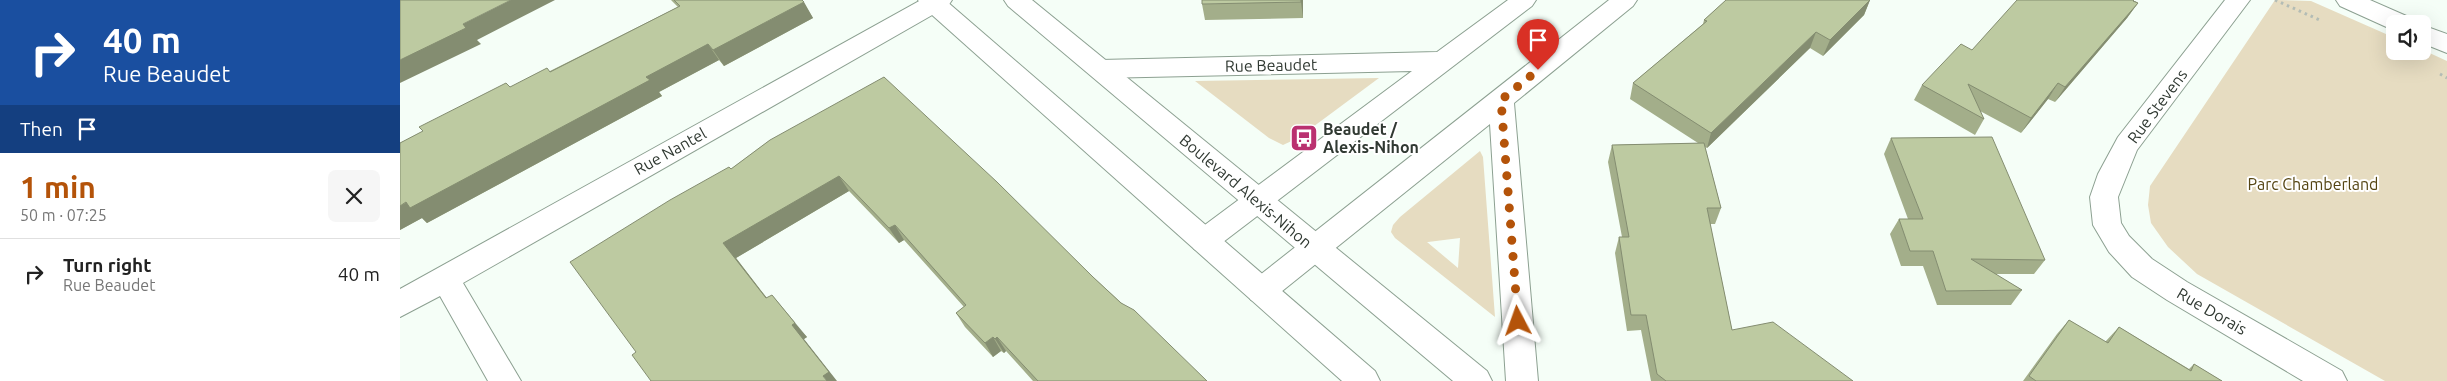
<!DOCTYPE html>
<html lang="en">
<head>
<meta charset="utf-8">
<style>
	body { margin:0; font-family:Ubuntu,sans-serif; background:#f6f6f6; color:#222; height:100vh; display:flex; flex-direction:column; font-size:19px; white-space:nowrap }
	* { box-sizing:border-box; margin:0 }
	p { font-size:16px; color:#767676 }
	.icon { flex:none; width:28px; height:28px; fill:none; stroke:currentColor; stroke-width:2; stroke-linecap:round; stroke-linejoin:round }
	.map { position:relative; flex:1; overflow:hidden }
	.side { display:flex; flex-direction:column; background:#fff; width:400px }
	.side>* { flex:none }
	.hud { background:#1a4fa0; color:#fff; overflow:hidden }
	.buttons { position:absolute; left:1986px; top:15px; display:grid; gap:10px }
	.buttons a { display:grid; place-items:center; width:45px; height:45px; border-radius:8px; background:#fff; box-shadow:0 5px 20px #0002; font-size:25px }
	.pin { position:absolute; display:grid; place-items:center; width:42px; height:42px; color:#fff; margin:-51px -21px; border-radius:50% 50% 50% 0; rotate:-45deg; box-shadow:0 0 5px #0007 }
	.pin .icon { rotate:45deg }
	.me { position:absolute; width:55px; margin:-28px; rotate:356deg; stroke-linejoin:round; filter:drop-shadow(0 0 4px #0008) }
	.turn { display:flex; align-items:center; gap:18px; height:105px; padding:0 20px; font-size:22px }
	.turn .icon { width:65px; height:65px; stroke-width:2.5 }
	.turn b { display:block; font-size:35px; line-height:42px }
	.then { display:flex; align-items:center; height:48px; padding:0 20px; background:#0003; gap:10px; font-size:19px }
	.round { display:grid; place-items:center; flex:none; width:52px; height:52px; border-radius:8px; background:#f6f6f6 }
	.summary { display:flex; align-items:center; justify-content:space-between; height:85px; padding:0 20px }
	h1 { font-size:30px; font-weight:700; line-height:38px; color:#b45309 }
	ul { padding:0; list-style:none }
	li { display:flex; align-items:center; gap:15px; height:70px; padding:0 20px; border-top:1px solid #e0e0e0 }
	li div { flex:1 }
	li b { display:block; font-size:19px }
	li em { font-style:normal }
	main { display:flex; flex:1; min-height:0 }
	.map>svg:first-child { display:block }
	.green { fill:#e6dcc1; fill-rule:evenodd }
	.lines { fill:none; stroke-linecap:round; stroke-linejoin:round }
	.minor-casing { stroke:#8ca091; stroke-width:2 }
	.tertiary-casing { stroke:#8ca091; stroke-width:2 }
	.path { stroke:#b3bcb5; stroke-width:3; stroke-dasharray:2.5 4; stroke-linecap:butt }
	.minor { fill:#fff; fill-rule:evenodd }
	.tertiary { fill:#fff; fill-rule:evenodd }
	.wall { fill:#a3ae8a }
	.shaded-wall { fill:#848d71 }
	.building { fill:#bdcaa1; stroke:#848d71 }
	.route { stroke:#b45309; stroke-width:9; stroke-dasharray:0 16.2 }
	.labels { text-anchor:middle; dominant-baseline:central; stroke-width:4; stroke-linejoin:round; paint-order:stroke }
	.street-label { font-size:16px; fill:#303932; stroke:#fff }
	.poi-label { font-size:16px; font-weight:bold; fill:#303932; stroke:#fff; text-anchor:start }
	.park-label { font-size:16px; fill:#554513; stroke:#fff }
</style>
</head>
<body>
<main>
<section class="side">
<div class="hud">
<div class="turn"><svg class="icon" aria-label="right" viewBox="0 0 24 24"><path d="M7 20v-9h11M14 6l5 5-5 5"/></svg><div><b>40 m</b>Rue Beaudet</div></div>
<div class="then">Then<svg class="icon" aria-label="arrive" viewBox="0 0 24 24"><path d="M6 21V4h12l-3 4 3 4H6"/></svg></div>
</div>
<div class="summary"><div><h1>1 min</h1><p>50 m · 07:25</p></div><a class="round"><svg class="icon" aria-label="close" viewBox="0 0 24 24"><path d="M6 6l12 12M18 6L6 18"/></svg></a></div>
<ul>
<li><svg class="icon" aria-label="right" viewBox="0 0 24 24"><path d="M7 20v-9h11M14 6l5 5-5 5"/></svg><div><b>Turn right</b><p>Rue Beaudet</p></div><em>40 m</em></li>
</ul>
</section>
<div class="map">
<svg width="2047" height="381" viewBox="0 0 2047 381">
	<rect width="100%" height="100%" fill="#f5fef7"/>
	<!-- green -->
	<g class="green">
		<path d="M1875 0 1911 1 1995 38V51L2023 50 2047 61V381H1985L1797 274 1768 247 1751 223 1748 205 1750 186Z"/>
		<path d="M979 78 898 138 883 145 869 138 795 81Z"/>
		<path d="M1080 151 1083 157 1095 317 995 238 991 232 993 225 1000 217ZM1060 238 1058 268 1027 242H1028Z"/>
	</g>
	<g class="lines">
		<!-- minor casing -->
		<g class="minor-casing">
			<g id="minor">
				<path d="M521 0H552L548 6 63 283 121 381H88L40 296 0 317V289Z"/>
				<path d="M1108 0H1136L1132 6 814 249 804 253 794 249 790 241 794 233 1012 71 700 78 691 75 687 69 691 63 700 60 1037 52Z"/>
				<path d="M1209 0H1237L1233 6 1114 103 1138 381H1106L1090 124 871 300 861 303 851 300 846 291 851 282Z"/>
				<path d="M1825 0H1850L1737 150 1718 197 1721 223 1729 236 1752 259 1787 282 1942 371 1947 381H1903L1767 300 1732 277 1709 252 1693 225 1690 197 1698 174 1718 137Z"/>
				<path d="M1936 0H1970L2011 18 2014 24H1995L1993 30 1940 6Z"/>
				<path d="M2022 25 2047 34V53L2022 43Z"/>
			</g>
		</g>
		<!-- tertiary casing -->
		<g class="tertiary-casing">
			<g id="tertiary">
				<path d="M518 0H545L975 371 980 381H942L522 6Z"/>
				<path d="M604 0H632L1087 371 1092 381H1053L608 6Z"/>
			</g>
		</g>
		<!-- path -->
		<g class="path">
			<path d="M1875 0 1922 21"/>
			<path d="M1990 52 2004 58"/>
			<path d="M2040 74 2047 78"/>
		</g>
		<!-- minor -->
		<use href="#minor" class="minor"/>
		<!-- tertiary -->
		<use href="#tertiary" class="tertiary"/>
	</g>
	<!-- wall -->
	<g class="wall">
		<path d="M271 0H402L413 18 324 66 319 60 259 92 262 96 27 223 22 218 0 230V143L110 87 150 71 278 7Z"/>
		<path d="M903 0V18L805 20 802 4Z"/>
		<path d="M1326 0H1470L1464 15 1423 56 1410 48 1307 148 1305 147 1321 208 1315 224H1310L1332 330 1453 381H1251L1241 330 1227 331 1215 253 1219 237H1222L1208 162 1212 145 1298 143 1230 99 1233 83 1303 24 1304 20Z"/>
		<path d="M1735 1 1738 3 1727 18 1655 102 1648 99 1621 133 1580 111 1584 119 1575 135 1514 100 1522 85 1572 50Z"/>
		<path d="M1491 138 1645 260 1634 274H1595L1622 290 1611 305H1537L1523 266H1501L1490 234 1499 219H1508L1484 154Z"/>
		<path d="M370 140 693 277 807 381H633L606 351 604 353 601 351 593 357 565 327 556 313 564 307 504 240 499 243 449 191 336 258 367 298 407 337 404 339 236 352 331 169Z"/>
		<path d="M1669 320 1705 342 1719 327 1789 369 1794 364 1822 381H1623L1657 334Z"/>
	</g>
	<!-- shaded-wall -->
	<g class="shaded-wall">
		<path d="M111 0H155L77 40 81 44 0 83V60L63 24Z"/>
		<path d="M901 0H903V18L901 2Z"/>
		<path d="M1462 0H1470L1464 15 1423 56 1430 40Z"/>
		<path d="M404 2 413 18 324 66 313 50Z"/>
		<path d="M1738 3 1727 18 1655 102 1665 87Z"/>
		<path d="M1416 32 1410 48 1307 148 1311 133Z"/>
		<path d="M308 44 319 60 259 92 262 96 27 223 22 218 0 230V206Z"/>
		<path d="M1658 83 1648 99 1621 133 1631 118Z"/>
		<path d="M439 176 449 191 336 258 378 313 366 298 323 243Z"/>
		<path d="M495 225 504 240 499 243 489 228Z"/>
		<path d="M372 295 407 337 404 339 437 381H427L423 376Z"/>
		<path d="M593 337 601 351 593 357 585 343Z"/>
		<path d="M597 337 606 351 604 353 595 339Z"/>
	</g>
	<!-- building -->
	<g class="building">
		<path d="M0 0H111L63 24 66 28 0 60Z"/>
		<path d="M274 0H402L404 2 313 50 308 44 246 77 250 80 10 208 6 202 0 206V143L23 131 19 127 106 83 110 87 147 68 150 72 280 6Z"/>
		<path d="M802 0H901V2L802 4Z"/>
		<path d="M1326 0H1470L1430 40 1416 32 1311 133 1233 83 1307 21 1304 20Z"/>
		<path d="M1617 0H1734L1733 1 1738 3 1665 87 1658 83 1631 118 1568 84 1584 119 1522 85 1561 44 1572 50Z"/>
		<path d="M484 77 597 182 693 277 721 303 734 310 807 381H638L597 337 595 339 593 337 585 343 556 313 566 305 495 225 489 228 439 176 323 243 366 298 372 295 395 323 392 325 429 372 423 376 427 381H251L232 355 236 352 170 262 270 200 329 167 331 169 370 140Z"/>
		<path d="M1592 137 1645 260 1571 259 1622 290 1546 291 1533 251H1510L1499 219H1523L1491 138Z"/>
		<path d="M1304 143 1321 208H1307L1332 330 1373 322 1453 381H1266L1257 374 1246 315H1231L1219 237H1229L1212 145Z"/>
		<path d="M1669 320 1708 343 1719 327 1791 371 1794 364 1822 381H1636L1629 376Z"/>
	</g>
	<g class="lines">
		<!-- route -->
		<path class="route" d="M1118 321 1101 100 1138 70"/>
	</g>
	<!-- icons -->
	<defs>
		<g id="bus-square" transform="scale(1.4375)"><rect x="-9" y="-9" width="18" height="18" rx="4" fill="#ba3170" stroke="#fff"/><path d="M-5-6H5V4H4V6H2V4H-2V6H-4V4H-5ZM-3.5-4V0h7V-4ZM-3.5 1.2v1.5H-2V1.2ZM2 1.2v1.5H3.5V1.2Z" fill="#fff"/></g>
	</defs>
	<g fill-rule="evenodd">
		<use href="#bus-square" x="904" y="138"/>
	</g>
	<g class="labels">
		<!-- street labels -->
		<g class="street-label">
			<text transform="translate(871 65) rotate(-1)">Rue Beaudet</text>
			<text transform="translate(1757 106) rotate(-53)">Rue Stevens</text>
			<text transform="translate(270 151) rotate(-29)">Rue Nantel</text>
			<text transform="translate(846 191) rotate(40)">Boulevard Alexis-Nihon</text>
			<text transform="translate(1812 311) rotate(30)">Rue Dorais</text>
		</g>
		<!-- poi labels -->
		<g class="poi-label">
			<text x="923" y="129">Beaudet /<tspan x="923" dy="18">Alexis-Nihon</tspan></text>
		</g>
		<!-- park labels -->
		<g class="park-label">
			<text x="1913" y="184">Parc Chamberland</text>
		</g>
	</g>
</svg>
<div class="buttons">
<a><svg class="icon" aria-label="sound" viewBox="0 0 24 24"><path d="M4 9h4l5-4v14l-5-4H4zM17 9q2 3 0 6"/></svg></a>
</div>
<div class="pin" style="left:1138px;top:70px;background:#d93025"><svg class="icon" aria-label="arrive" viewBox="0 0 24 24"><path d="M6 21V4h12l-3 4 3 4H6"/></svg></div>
<svg class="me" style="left:1118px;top:321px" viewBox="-20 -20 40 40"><path d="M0-17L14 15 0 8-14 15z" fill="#b45309" stroke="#fff" stroke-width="4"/></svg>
</div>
</main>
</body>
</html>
